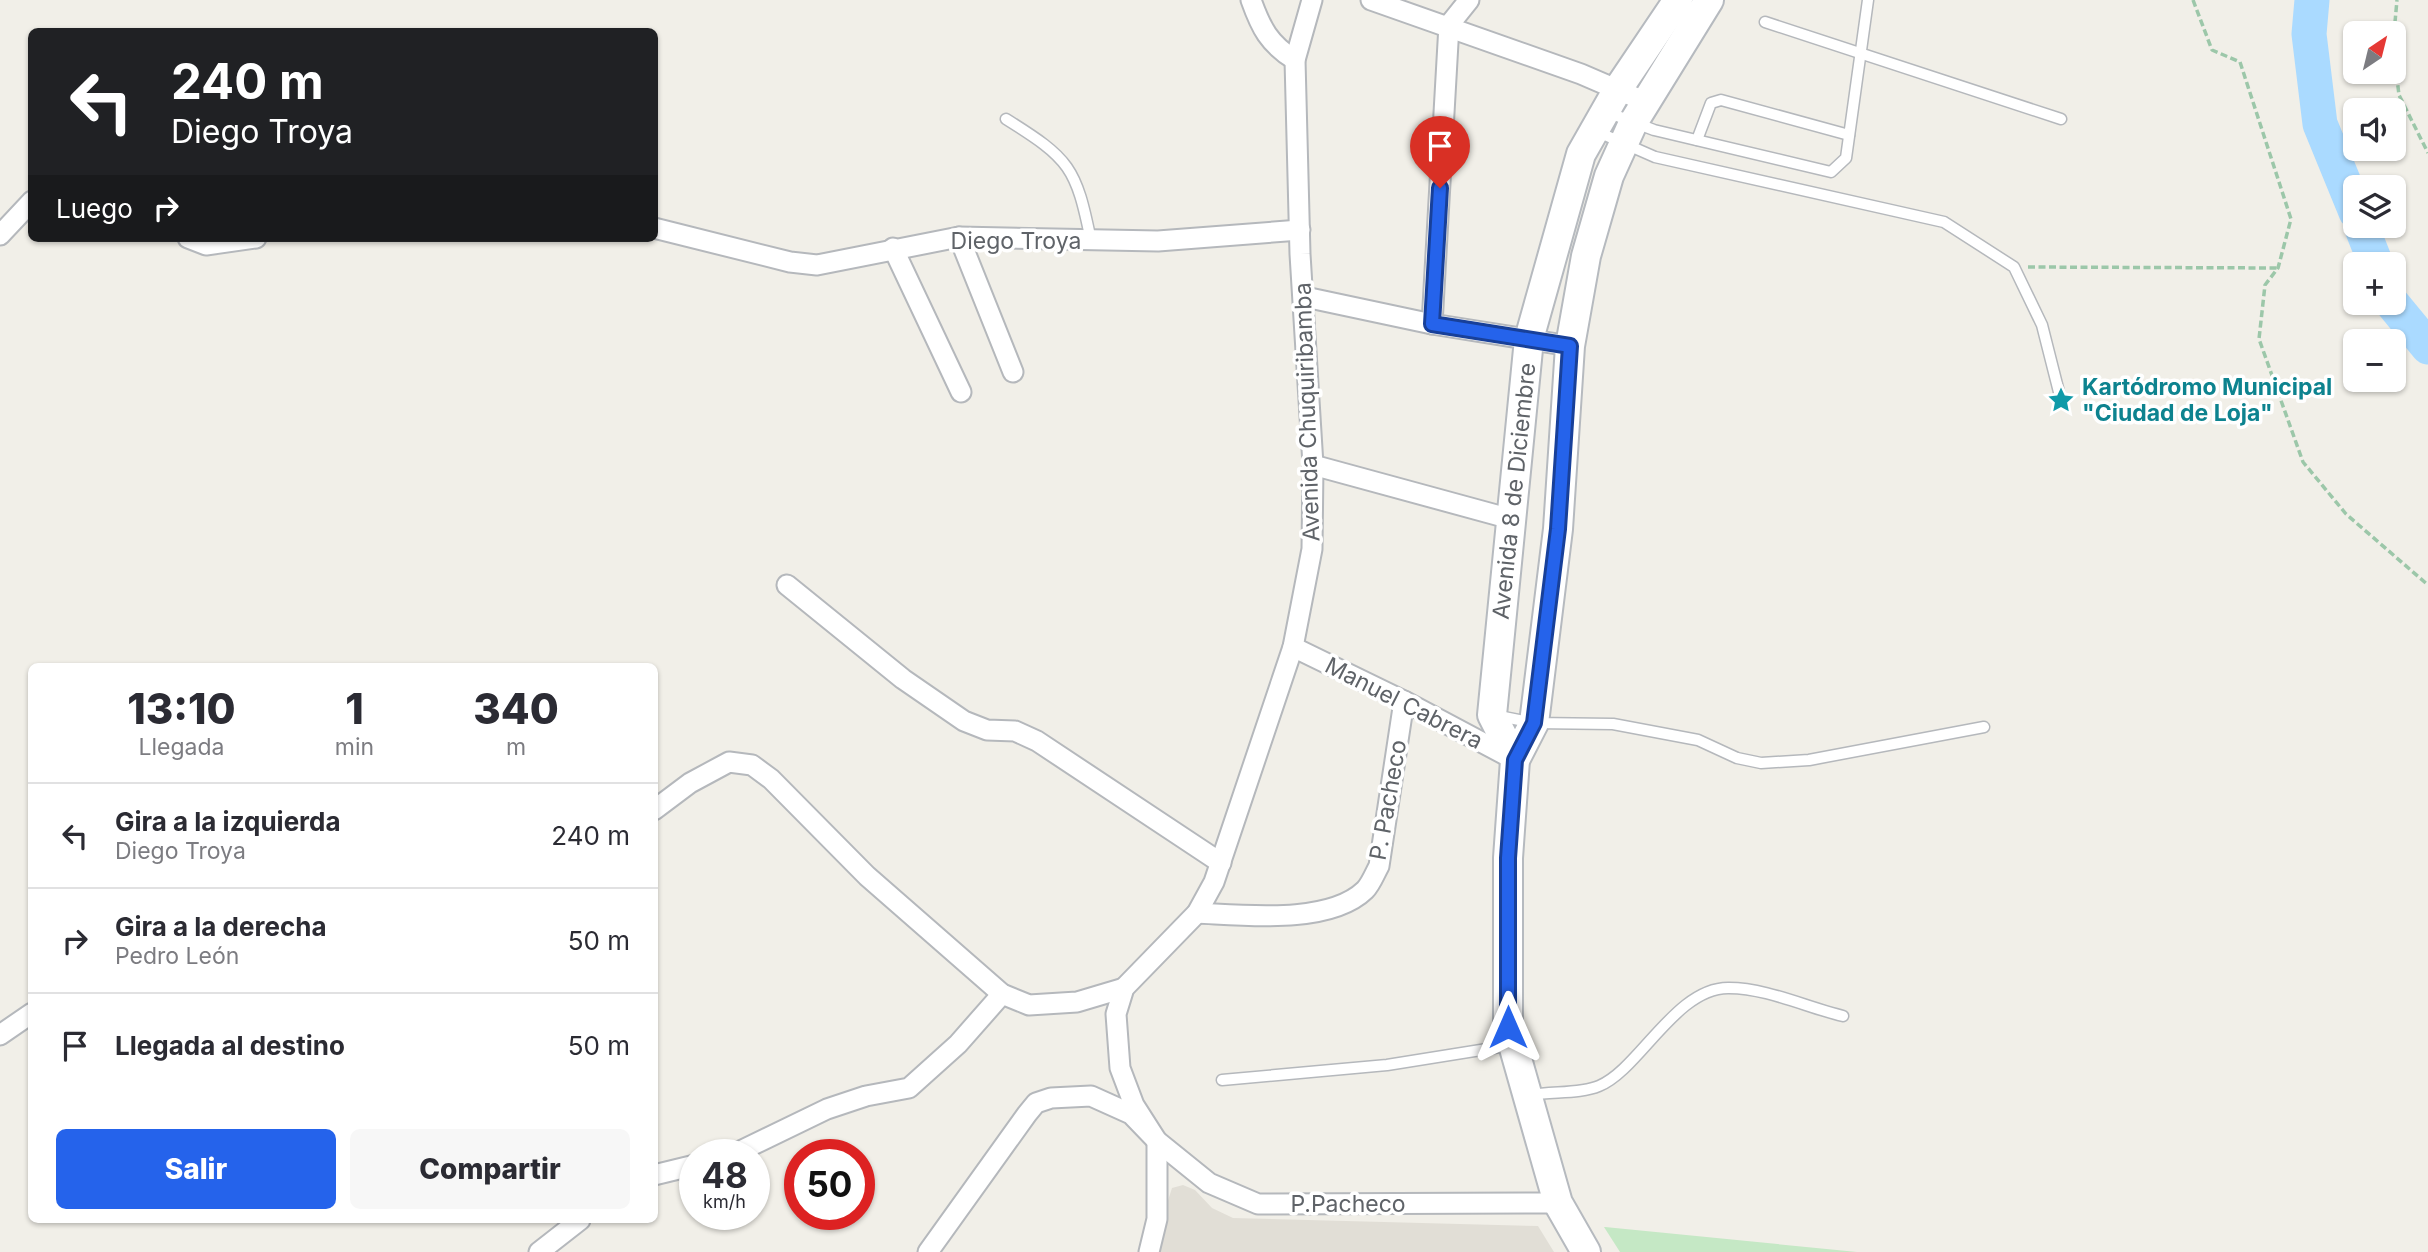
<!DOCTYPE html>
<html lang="es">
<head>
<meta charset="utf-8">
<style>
	body { margin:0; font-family:Inter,sans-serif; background:#f7f7f7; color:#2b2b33; height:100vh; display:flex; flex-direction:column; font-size:26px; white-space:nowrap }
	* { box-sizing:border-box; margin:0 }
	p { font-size:23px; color:#7c7c81 }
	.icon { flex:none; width:38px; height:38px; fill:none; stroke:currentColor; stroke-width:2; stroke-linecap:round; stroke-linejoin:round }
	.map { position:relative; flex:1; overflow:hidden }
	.panel { position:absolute; left:28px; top:663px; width:630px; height:560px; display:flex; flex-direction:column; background:#fff; border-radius:10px; box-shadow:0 2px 5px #0004 }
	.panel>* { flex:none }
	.hud { position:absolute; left:28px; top:28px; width:630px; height:214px; border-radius:10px; box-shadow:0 2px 5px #0004; background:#202124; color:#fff; overflow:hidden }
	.needle { width:46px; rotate:35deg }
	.controls { position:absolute; left:2343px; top:21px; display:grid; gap:14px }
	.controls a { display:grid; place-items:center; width:63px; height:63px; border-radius:10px; background:#fff; box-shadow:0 2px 5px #0004; font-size:35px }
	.speed { position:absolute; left:679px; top:1139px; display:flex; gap:14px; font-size:35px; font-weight:700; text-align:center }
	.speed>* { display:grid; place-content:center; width:91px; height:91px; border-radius:50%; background:#fff; box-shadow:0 2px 5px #0004; line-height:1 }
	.speed small { font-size:18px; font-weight:400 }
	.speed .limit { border:10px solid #d22; background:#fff; color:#111 }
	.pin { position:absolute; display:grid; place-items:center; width:60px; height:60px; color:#fff; margin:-72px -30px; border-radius:50% 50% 50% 0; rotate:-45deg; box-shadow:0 0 7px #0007 }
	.pin .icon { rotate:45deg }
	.me { position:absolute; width:77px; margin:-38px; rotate:0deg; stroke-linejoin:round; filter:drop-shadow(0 0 5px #0008) }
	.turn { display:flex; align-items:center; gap:24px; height:147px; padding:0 28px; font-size:32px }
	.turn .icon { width:91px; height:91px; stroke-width:2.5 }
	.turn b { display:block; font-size:49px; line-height:60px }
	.then { display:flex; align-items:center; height:66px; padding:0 28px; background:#0003; gap:14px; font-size:26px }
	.eta { display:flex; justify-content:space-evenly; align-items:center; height:119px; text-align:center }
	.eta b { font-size:42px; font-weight:800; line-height:49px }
	.cta { display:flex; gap:14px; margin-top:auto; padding:14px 28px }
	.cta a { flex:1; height:80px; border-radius:10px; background:#2563eb; color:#fff; font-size:28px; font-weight:800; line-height:80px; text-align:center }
	.cta a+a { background:#f7f7f7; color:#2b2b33 }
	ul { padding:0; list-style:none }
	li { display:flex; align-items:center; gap:21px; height:105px; padding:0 28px; border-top:2px solid #e1e1e2 }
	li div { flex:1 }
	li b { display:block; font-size:26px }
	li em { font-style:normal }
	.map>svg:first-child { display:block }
	.education { fill:#e1ded6 }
	.green { fill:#c5e8c5 }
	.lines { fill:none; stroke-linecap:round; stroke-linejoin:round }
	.river { stroke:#aadaff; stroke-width:35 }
	.lane-casing { stroke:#b5b8bc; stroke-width:13 }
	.street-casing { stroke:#b5b8bc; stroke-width:23 }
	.secondary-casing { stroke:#b6babf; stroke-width:32 }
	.path { stroke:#9cc7a9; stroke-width:3.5; stroke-dasharray:7 3.5; stroke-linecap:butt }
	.lane { stroke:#fff; stroke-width:10 }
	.street { stroke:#fff; stroke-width:19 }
	.secondary { stroke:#fff; stroke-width:28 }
	.route-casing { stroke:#184099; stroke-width:18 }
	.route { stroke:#2563eb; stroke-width:12 }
	.labels { text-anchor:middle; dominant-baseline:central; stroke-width:7; stroke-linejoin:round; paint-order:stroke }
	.street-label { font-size:23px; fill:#5f6368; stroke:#fff }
	.culture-label { font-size:23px; font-weight:bold; fill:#0d838f; stroke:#fff; text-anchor:start }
</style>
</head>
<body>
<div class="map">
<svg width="2428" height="1252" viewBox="0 0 2428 1252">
	<rect width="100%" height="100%" fill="#f1efe8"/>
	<!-- education -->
	<path class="education" d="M1183 1185 1195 1190 1212 1208 1233 1218 1538 1226 1554 1252H1160L1165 1210 1172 1188Z"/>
	<!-- green -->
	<path class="green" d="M1604 1227H1605L1857 1252H1620Z"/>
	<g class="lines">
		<!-- river -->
		<g class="river">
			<path d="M2312 0 2309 34 2320 124 2356 212"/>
			<path d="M2361 226 2376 264"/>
			<path d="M2392 303 2428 347"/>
		</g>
		<!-- lane casing -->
		<g class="lane-casing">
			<g id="lane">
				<path d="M1765 22 2061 119"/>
				<path d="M1607 112 1654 130 1831 172 1846 158 1868 0"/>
				<path d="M1006 119C1070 159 1076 167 1091 241"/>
				<path d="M1598 132 1655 157 1944 222 2014 267 2042 325 2061 400"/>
				<path d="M1697 140 1711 103 1721 100 1849 135"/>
				<path d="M1499 716 1534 723 1613 724 1698 740 1737 758 1761 763 1809 760 1984 727"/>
				<path d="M1222 1080 1387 1065 1512 1045"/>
				<path d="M1531 1095C1552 1091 1580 1094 1599 1086 1639 1070 1676 987 1729 988 1766 988 1806 1007 1843 1016"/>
			</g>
		</g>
		<!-- street casing -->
		<g class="street-casing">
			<g id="street">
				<path d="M1251 0C1261 28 1269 44 1295 60"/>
				<path d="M1371 0 1581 74 1646 102"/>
				<path d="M654 228 790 262 817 265 959 237 1158 241 1300 230"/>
				<path d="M0 235 32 201"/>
				<path d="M959 237 1013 372"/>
				<path d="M188 238 206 245 256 238"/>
				<path d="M893 248 961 392"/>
				<path d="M1305 297 1432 324 1570 346"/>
				<path d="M1432 324 1449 25 1469 0"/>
				<path d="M1313 465 1511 519"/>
				<path d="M787 585 903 679 964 721 987 730 1015 731 1037 741 1221 863"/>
				<path d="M1293 647 1404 701 1515 760"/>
				<path d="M654 810 690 783 729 762 752 765 771 779 867 876 1002 994 1029 1005 1077 1002 1124 988"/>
				<path d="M1197 913C1243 915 1329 925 1365 890 1371 884 1375 873 1379 866L1404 701"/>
				<path d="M0 1035 32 1013"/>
				<path d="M732 1155 827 1109 866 1096 909 1088 958 1044 1002 994"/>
				<path d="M654 1175 695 1165"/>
				<path d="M539 1252 580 1220"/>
				<path d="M928 1252 1027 1114 1036 1103 1051 1098 1091 1096 1131 1114 1157 1141 1209 1183 1258 1204 1558 1203"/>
				<path d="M1149 1252 1157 1219V1141L1134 1105 1120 1068 1116 1014 1124 988 1197 913 1214 882 1293 647 1312 549 1313 465 1300 254 1295 60 1312 0"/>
			</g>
		</g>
		<!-- secondary casing -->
		<g class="secondary-casing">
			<g id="secondary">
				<path d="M1515 760 1492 715 1529 339 1581 154 1618 89 1678 0"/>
				<path d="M1586 1252 1558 1203 1508 1027V858L1515 760 1534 723 1558 529 1570 346 1586 256 1609 176 1633 123 1709 0"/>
			</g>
		</g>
		<!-- path -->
		<g class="path">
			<path d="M2193 0 2212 50 2240 62 2291 219 2278 268 2265 285 2259 339 2303 462 2346 514 2428 585"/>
			<path d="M2394 33 2397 0"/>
			<path d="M2394 54 2399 95 2428 153"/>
			<path d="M2028 267 2278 268"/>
		</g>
		<!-- lane -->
		<use href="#lane" class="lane"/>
		<!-- street -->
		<use href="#street" class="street"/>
		<!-- secondary -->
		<use href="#secondary" class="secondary"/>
	</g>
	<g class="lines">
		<!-- route casing -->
		<g class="route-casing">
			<path id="route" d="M1440 188 1432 324 1570 346 1558 529 1534 723 1515 760 1508 858V1027"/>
		</g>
		<!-- route -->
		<use href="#route" class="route"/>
	</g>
	<!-- icons -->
	<defs>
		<g id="sight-bare" transform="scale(2.1)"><path d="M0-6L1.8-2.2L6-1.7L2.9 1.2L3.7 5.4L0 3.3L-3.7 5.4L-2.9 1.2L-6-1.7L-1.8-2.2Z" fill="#0f9aa8" stroke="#fff" stroke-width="2.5" paint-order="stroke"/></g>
	</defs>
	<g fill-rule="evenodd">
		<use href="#sight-bare" x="2061" y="400"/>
	</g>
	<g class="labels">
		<!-- street labels -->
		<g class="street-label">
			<text x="1016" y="241">Diego Troya</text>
			<text transform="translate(1307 412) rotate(-92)">Avenida Chuquiribamba</text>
			<text transform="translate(1514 491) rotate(-84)">Avenida 8 de Diciembre</text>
			<text transform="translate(1404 703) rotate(27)">Manuel Cabrera</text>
			<text transform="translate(1388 800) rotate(-80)">P. Pacheco</text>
			<text x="1348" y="1204">P.Pacheco</text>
		</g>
		<!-- culture labels -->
		<g class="culture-label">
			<text x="2082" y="387">Kartódromo Municipal<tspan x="2082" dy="26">"Ciudad de Loja"</tspan></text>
		</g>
	</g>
</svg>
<div class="controls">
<a><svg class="needle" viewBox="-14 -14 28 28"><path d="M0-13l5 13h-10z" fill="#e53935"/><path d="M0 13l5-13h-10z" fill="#7c7c81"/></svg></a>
<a><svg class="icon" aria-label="sound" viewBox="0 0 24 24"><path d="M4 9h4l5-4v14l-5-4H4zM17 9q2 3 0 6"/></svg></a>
<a><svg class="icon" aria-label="layers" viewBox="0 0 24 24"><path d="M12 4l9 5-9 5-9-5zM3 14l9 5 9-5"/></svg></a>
<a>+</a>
<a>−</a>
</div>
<div class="speed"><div>48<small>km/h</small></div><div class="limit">50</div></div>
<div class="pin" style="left:1440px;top:188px;background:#d93025"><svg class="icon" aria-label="arrive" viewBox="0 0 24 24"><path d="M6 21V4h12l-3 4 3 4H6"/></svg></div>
<svg class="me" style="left:1508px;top:1027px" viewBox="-20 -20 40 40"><path d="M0-17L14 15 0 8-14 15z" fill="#2563eb" stroke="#fff" stroke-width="4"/></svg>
<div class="hud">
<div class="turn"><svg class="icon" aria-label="left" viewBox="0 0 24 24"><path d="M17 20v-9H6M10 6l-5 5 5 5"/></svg><div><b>240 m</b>Diego Troya</div></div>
<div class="then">Luego<svg class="icon" aria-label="right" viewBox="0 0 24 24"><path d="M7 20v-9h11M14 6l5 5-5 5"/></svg></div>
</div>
<section class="panel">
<div class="eta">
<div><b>13:10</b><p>Llegada</p></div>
<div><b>1</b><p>min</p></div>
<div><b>340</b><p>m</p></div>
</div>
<ul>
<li><svg class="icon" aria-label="left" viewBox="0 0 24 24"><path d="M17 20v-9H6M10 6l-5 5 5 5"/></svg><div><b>Gira a la izquierda</b><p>Diego Troya</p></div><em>240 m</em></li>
<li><svg class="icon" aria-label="right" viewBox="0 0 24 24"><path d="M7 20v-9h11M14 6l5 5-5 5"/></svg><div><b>Gira a la derecha</b><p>Pedro León</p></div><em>50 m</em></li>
<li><svg class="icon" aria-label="arrive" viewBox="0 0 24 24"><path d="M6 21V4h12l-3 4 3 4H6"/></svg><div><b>Llegada al destino</b></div><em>50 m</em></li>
</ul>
<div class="cta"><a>Salir</a><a>Compartir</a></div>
</section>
</div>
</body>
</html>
